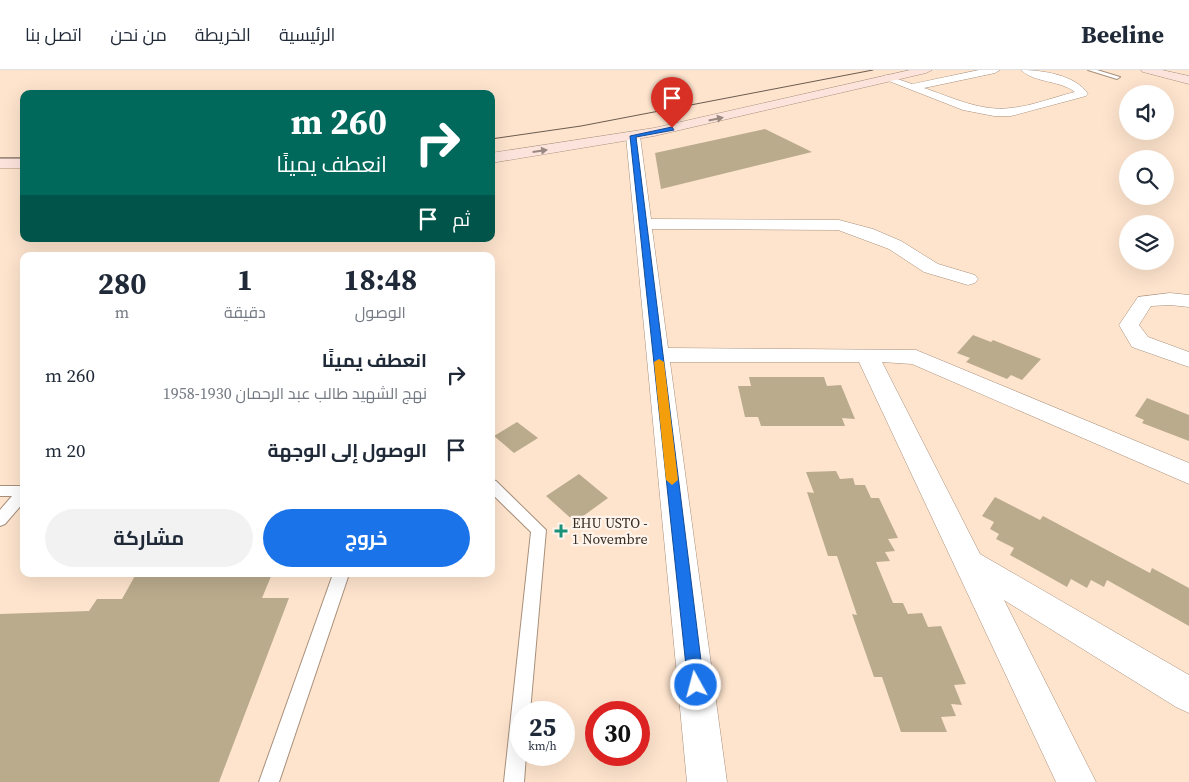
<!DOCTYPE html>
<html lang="ar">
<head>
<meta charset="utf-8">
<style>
	body { margin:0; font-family:"Source Serif 4",Cairo,serif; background:#f2f2f3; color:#1f2937; direction:rtl; height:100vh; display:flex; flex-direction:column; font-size:19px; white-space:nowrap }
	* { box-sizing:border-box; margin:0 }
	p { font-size:16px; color:#747a83 }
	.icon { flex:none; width:28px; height:28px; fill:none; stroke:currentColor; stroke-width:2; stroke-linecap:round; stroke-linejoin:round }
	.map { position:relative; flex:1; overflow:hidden; direction:ltr }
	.details { position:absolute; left:20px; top:182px; width:475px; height:325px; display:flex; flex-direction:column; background:#fff; border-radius:10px; box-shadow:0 5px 20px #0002; direction:rtl }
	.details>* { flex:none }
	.hud { position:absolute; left:20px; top:20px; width:475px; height:152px; border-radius:10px; box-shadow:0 5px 20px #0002; direction:rtl; background:#00695c; color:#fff; overflow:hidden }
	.tools { position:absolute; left:1119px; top:15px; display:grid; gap:10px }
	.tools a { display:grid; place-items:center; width:55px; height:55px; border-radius:50%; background:#fff; box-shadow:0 5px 20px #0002; font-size:25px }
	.speed { position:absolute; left:510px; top:631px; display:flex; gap:10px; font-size:25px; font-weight:700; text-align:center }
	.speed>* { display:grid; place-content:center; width:65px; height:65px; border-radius:50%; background:#fff; box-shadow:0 5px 20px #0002; line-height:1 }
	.speed small { font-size:12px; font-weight:400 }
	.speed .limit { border:8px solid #d22; background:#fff; color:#111 }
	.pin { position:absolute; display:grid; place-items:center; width:42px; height:42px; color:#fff; margin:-51px -21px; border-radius:50% 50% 50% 0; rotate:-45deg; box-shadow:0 0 5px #0007 }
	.pin .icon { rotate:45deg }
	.me { position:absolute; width:55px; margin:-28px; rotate:353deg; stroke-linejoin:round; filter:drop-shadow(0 0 4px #0008) }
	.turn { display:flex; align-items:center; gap:18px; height:105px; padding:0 25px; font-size:22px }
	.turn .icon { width:65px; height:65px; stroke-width:2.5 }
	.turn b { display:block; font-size:35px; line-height:42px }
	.then { display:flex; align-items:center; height:48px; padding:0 25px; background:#0003; gap:10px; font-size:19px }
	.eta { display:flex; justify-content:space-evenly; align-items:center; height:85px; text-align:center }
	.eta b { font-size:30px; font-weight:700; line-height:35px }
	.cta { display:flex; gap:10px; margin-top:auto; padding:10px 25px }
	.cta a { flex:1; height:58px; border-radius:30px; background:#1a73e8; color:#fff; font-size:20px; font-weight:700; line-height:58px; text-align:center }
	.cta a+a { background:#f2f2f3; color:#1f2937 }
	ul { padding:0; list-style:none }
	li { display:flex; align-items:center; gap:15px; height:75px; padding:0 25px }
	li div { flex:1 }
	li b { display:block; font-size:19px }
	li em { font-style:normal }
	header { display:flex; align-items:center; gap:30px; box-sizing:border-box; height:70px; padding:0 25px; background:#fff; border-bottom:1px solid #e0e1e3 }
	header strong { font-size:24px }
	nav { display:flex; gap:28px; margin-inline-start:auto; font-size:18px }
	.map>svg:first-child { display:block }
	.building { fill:#baab8d }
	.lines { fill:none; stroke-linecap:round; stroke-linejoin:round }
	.service-casing { stroke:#a78f7b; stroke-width:2 }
	.minor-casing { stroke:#a78f7b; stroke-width:1 }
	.secondary-casing { stroke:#a78f7b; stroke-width:1 }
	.service { fill:#fff; fill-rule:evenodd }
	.minor { fill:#fff; fill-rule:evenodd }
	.secondary { fill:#fce4dc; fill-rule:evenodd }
	.tram { stroke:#6a5c50; stroke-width:1 }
	.oneway { fill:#998880 }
	.route { fill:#1a73e8; stroke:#114b97 }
	.slow { fill:#f59e0b }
	.poi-dot { fill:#189379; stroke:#fff4eb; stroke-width:2 }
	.labels { text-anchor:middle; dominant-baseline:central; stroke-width:4.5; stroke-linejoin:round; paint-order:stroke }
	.poi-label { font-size:14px; fill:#362c24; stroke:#fff4eb; text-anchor:start }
</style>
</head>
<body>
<header>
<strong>Beeline</strong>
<nav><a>الرئيسية</a><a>الخريطة</a><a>من نحن</a><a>اتصل بنا</a></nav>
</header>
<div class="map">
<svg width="1189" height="712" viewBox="0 0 1189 712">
	<rect width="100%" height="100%" fill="#fee4cd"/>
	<!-- building -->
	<g class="building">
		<path d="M765 59 812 82 661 119 655 83Z"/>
		<path d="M973 265 991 272 993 270 1041 289 1022 310 1011 305 1007 309 966 292 970 288 957 283Z"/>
		<path d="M749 307H824L827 316 841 315 855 349 842 348 845 356H761L758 347H745L738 316H751Z"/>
		<path d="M1147 328 1189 345V371L1142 353 1144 350 1135 346Z"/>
		<path d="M517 352 538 368 514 383 494 366Z"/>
		<path d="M836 401 840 409 853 408 855 415H865L871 428H879L898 468 888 469 895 481 885 482 890 491 876 492 893 533H903L908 544 922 543 928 557 941 556 966 614 954 615 962 635 951 634 956 646 941 647 947 662H901L882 607H874L852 544 857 545 837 486H828L807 422 814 423 806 402Z"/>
		<path d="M579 404 608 428 575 452 546 426Z"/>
		<path d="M995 427 1040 450 1043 446 1150 503 1152 498 1189 518V556L1107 510 1104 517 1091 510 1087 518 1071 509 1067 517 1010 485 1014 478 996 469 999 464 990 459 994 452 982 446Z"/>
		<path d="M136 504H272L262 528H289L219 712H0V544L89 541 97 529H122Z"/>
	</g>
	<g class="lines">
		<!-- service casing -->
		<g class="service-casing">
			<g id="service">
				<path d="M1088 0H1097L1120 7 1117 9Z"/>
				<path d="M491 410 496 411 546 460 530 642H521V685H526L524 712H504L531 462 491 423Z"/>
				<path d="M0 416H24V432L5 454 0 456V440L12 426H0Z"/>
				<path d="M333 504H349L279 712H259Z"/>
			</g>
		</g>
		<!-- minor casing -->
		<g class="minor-casing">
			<g id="minor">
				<path d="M979 0H1000L995 3 924 18C951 27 981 42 1011 38 1032 36 1054 27 1075 22 1060 10 1034 13 1021 0 1042 0 1076 5 1088 24L1086 26 1011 46H994L963 40 881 8 886 5 912 14Z"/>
				<path d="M633 62 640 66 651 149 839 150 873 159 901 171 938 194 975 205 978 209 975 213 968 215 924 202 889 179 838 160 652 159 668 278 916 280 1189 393V414L912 294 882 292 980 484 1189 605V643L1176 637 1004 530 1096 712H1056L859 292H670L727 712H687L626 66Z"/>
				<path d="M1170 223 1189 225V237L1170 235 1151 236 1139 255 1148 267 1189 282V297L1132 277 1119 255 1138 227Z"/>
			</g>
		</g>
		<!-- secondary casing -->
		<g class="secondary-casing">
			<g id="secondary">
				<path d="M910 0H932L926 3 654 66 491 93V83L654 58Z"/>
				<path d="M1141 0H1162L1189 6V14L1143 2Z"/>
				<rect x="0" y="88" width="24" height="10"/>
			</g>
		</g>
		<!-- service -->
		<use href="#service" class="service"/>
		<!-- minor -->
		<use href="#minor" class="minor"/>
		<!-- secondary -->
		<use href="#secondary" class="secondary"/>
		<!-- tram -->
		<g class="tram">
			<path d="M491 69 581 56 873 0"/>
			<path d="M0 88H24"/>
		</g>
	</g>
	<!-- one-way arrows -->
	<defs><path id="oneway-solid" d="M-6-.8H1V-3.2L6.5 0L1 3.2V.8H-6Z" transform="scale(1.25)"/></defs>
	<g class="oneway">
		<use href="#oneway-solid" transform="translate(716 49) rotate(-12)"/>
		<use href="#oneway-solid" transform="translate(540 81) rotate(-8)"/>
	</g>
	<!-- route -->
	<path class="route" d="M672 57 674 60 636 67 704 615 701 620 696 623 690 620 688 615 630 66Z"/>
	<!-- slow -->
	<path class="slow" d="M659 289 664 292 678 410 672 415 666 410 654 292Z"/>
	<!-- markers -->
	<path class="poi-dot" d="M558.5 453.5h5v5h5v5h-5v5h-5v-5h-5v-5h5z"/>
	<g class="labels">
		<!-- poi labels -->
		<g class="poi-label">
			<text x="572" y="453">EHU USTO -<tspan x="572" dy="16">1 Novembre</tspan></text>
		</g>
	</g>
</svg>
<div class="tools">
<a><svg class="icon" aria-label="sound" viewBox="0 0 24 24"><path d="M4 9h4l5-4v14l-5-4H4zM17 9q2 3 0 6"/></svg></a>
<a><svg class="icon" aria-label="search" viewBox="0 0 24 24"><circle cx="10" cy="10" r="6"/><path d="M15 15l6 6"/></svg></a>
<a><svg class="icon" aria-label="layers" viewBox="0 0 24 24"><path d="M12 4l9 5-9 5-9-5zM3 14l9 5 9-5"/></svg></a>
</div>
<div class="speed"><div>25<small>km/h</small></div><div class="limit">30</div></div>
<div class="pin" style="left:672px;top:58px;background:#d93025"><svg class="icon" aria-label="arrive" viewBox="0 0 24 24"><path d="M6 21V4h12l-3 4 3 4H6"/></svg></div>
<svg class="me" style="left:696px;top:615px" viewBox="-20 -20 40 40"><circle r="17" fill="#1a73e8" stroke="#fff" stroke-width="3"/><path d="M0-11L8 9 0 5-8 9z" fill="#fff"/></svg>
<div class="hud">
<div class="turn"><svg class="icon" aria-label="right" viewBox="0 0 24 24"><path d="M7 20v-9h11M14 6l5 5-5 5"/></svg><div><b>260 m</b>انعطف يمينًا</div></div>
<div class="then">ثم<svg class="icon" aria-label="arrive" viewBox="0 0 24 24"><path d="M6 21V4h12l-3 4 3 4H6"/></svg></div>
</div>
<section class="details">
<div class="eta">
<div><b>18:48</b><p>الوصول</p></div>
<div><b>1</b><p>دقيقة</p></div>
<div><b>280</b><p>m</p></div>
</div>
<ul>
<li><svg class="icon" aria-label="right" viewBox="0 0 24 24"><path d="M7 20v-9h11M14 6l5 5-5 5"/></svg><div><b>انعطف يمينًا</b><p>نهج الشهيد طالب عبد الرحمان 1930-1958</p></div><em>260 m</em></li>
<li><svg class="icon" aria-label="arrive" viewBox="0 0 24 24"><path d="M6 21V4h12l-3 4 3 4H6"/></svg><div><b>الوصول إلى الوجهة</b></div><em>20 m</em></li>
</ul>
<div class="cta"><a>خروج</a><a>مشاركة</a></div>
</section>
</div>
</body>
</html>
